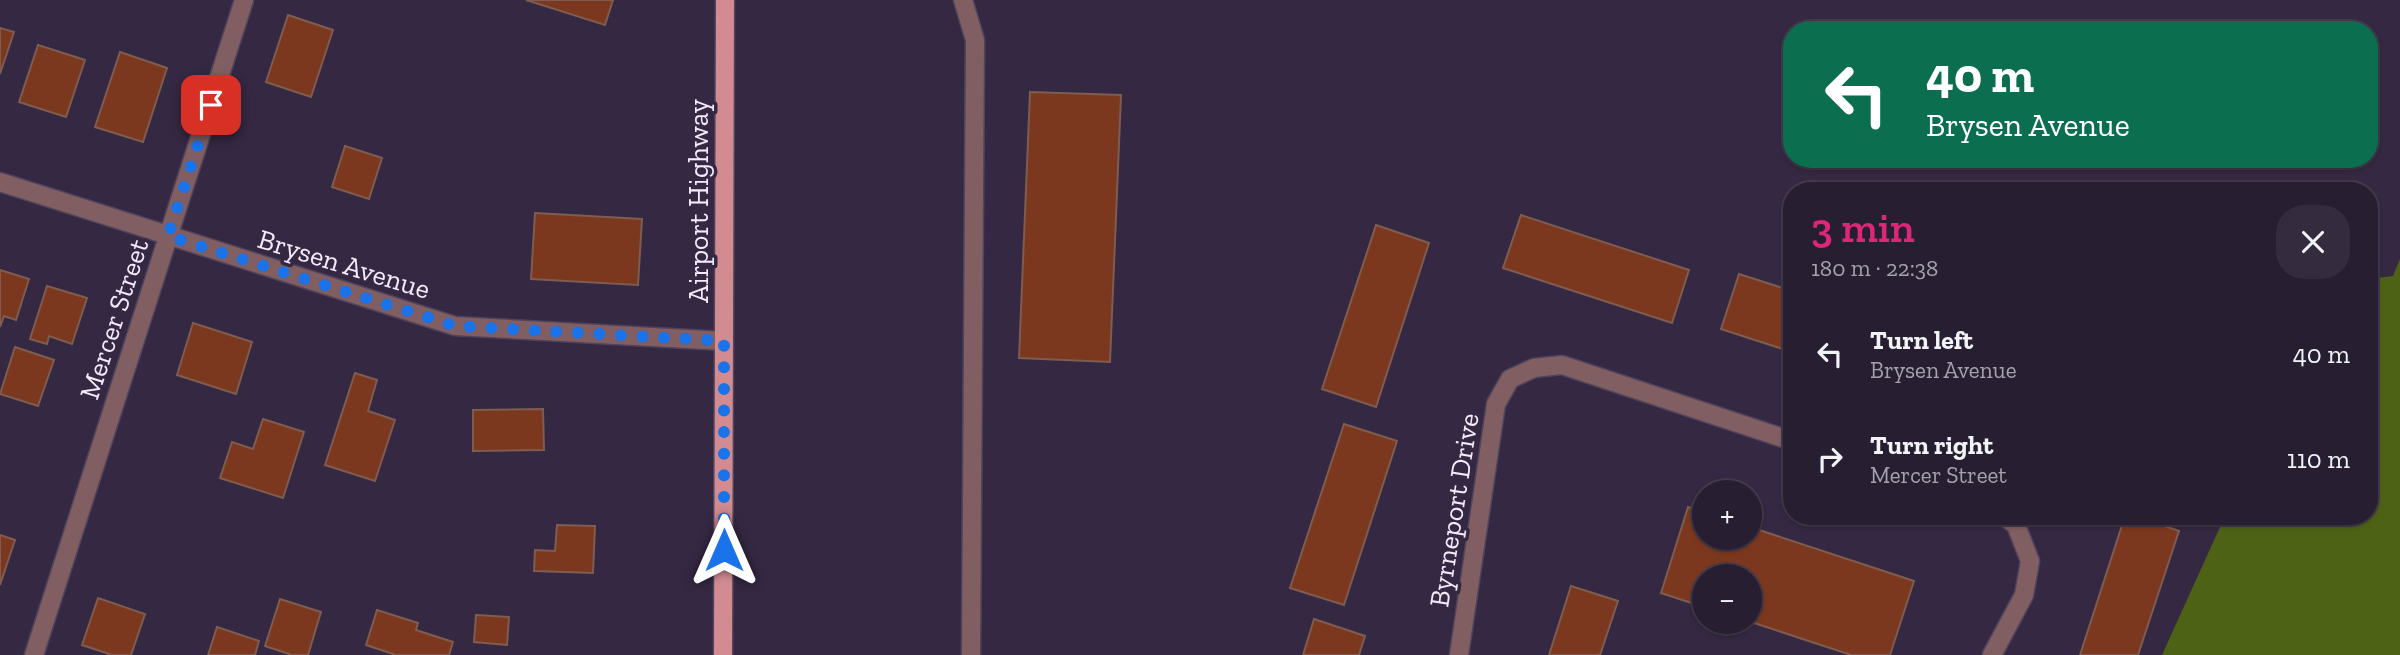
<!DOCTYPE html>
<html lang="en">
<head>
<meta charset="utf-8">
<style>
	body { margin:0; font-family:"Zilla Slab",serif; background:#342b3e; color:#f1f3f6; height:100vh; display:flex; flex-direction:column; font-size:26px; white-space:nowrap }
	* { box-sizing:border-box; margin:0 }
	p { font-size:23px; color:#a5a2ac }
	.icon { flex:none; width:38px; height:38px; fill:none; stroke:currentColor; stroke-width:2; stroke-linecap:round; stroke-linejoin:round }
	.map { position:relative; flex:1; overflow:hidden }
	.side { position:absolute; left:1783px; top:182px; width:595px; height:343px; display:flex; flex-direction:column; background:#281e32; border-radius:28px; box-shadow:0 2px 5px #0004,0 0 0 2px #443c4d }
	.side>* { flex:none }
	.top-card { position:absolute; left:1783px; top:21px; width:595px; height:147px; border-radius:28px; box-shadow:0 2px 5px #0004,0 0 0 2px #443c4d; background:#0b6e4f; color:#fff; overflow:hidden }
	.tools { position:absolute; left:1692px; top:480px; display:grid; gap:14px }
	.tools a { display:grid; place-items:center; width:70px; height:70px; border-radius:50%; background:#281e32; box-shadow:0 2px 5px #0004,0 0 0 2px #443c4d; font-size:35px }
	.pin { position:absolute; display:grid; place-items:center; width:60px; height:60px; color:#fff; margin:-30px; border-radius:14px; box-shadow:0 4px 10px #0006 }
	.me { position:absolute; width:77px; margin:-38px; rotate:0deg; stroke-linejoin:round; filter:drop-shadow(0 0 5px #0008) }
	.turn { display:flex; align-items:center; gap:24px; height:147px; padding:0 28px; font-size:32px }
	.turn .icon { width:91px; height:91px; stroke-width:2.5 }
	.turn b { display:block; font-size:49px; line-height:60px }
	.round { display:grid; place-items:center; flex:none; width:74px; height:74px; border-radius:28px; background:#342b3e }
	.headline { display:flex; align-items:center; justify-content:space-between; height:119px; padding:0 28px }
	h1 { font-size:42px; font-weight:600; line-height:52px; color:#db2777 }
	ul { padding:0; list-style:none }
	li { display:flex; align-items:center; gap:21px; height:105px; padding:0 28px }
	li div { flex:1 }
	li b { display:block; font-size:26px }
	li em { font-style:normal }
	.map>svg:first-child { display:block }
	.forest { fill:#4e6216 }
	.building { fill:#7c381e; stroke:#7e5c50; stroke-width:2 }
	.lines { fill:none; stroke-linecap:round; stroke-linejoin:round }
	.minor-casing { stroke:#50435c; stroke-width:21 }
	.major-casing { stroke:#50435c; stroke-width:21 }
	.minor { stroke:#815e61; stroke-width:18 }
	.major { stroke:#d18b91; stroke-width:18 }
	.route { stroke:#1a73e8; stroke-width:12; stroke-dasharray:0 21.6 }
	.labels { text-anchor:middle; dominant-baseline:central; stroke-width:7; stroke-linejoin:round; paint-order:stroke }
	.street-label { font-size:28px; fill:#f3ebfc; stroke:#352842 }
</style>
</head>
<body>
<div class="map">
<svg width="2400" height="655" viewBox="0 0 2400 655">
	<rect width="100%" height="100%" fill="#352842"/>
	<!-- forest -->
	<path class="forest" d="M2400 259V655H2162L2225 516H2370V279L2393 276Z"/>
	<!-- building -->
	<g class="building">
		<path d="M526 0H613L605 25Z"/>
		<path d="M288 15 333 30 311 97 266 82Z"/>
		<path d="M0 28 14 32 0 74Z"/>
		<path d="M38 45 85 60 66 117 19 102Z"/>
		<path d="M120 52 167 68 143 142 95 127Z"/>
		<path d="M1030 92 1121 95 1110 362 1019 358Z"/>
		<path d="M345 146 382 158 369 199 332 187Z"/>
		<path d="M535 213 642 219 638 285 531 279Z"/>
		<path d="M1521 215 1689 270 1672 323 1503 268Z"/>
		<path d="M1376 225 1429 243 1376 407 1322 389Z"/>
		<path d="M0 270 29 279 16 320 4 316 0 327Z"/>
		<path d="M1739 274 1792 291V352L1721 329Z"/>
		<path d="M47 286 87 298 72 344 49 336 47 344 30 339Z"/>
		<path d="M193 323 252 342 236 394 177 375Z"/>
		<path d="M15 347 54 360 38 406 0 394Z"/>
		<path d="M355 373 377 380 368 411 395 420 375 481 325 465Z"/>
		<path d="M543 409 544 450 473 451V410Z"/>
		<path d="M263 419 304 432 283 498 220 478 232 442 253 449Z"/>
		<path d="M1344 424 1397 441 1344 605 1290 588Z"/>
		<path d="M1688 507 1704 512V537H1750V527L1914 581 1890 655H1851L1748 621H1750V576H1704V607L1661 593Z"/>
		<path d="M2125 516H2135L2179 531 2138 655H2080Z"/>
		<path d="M557 525 595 526 593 573 534 571 535 550 555 551Z"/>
		<path d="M0 535 15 540 0 585Z"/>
		<path d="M1571 586 1618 601 1600 655H1549Z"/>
		<path d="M98 598 145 614 131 655H112L82 645Z"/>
		<path d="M280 599 321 612 308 655H292L265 646Z"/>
		<path d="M377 610 418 623 416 630 453 642 449 655H396L366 645Z"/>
		<path d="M476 615 509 617 507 645 474 642Z"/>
		<path d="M1314 619 1365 636 1359 655H1303Z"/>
		<path d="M217 627 259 641 255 655H208Z"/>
	</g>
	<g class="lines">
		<!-- minor casing -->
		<g class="minor-casing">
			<g id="minor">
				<path d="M963 0 975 40 971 655"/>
				<path d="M0 182 455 326 724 341"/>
				<path d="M34 655 244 0"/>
				<path d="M1459 655 1496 404 1510 379 1534 368 1562 365 1792 441"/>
				<path d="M1992 655 2024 595 2030 561 2016 525 2004 516"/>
			</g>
		</g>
		<!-- major casing -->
		<g class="major-casing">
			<path id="major" d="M723 655 725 0"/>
		</g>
		<!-- minor -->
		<use href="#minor" class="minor"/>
		<!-- major -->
		<use href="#major" class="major"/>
	</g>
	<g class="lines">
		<!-- route -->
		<path class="route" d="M211 105 168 236 455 326 724 341V550"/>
	</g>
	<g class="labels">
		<!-- street labels -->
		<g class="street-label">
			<text transform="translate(698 201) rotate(-90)">Airport Highway</text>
			<text transform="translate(344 264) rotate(17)">Brysen Avenue</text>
			<text transform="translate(114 319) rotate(-72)">Mercer Street</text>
			<text transform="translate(1454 510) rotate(-81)">Byrneport Drive</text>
		</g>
	</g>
</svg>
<div class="tools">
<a>+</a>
<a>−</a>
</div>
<div class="pin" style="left:211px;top:105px;background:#d93025"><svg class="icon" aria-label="arrive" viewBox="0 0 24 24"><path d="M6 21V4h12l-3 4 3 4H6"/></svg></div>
<svg class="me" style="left:724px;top:550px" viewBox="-20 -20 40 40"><path d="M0-17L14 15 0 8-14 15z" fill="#1a73e8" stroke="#fff" stroke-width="4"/></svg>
<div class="top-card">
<div class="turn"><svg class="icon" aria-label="left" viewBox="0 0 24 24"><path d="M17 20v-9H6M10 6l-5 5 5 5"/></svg><div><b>40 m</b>Brysen Avenue</div></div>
</div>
<section class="side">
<div class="headline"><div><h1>3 min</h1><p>180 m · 22:38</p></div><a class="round"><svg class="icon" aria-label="close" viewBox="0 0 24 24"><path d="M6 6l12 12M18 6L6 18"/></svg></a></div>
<ul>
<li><svg class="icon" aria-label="left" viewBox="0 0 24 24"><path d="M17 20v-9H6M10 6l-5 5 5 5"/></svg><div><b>Turn left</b><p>Brysen Avenue</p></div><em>40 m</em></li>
<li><svg class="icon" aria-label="right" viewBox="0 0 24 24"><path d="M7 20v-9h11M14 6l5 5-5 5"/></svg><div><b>Turn right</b><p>Mercer Street</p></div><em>110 m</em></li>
</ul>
</section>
</div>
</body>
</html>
